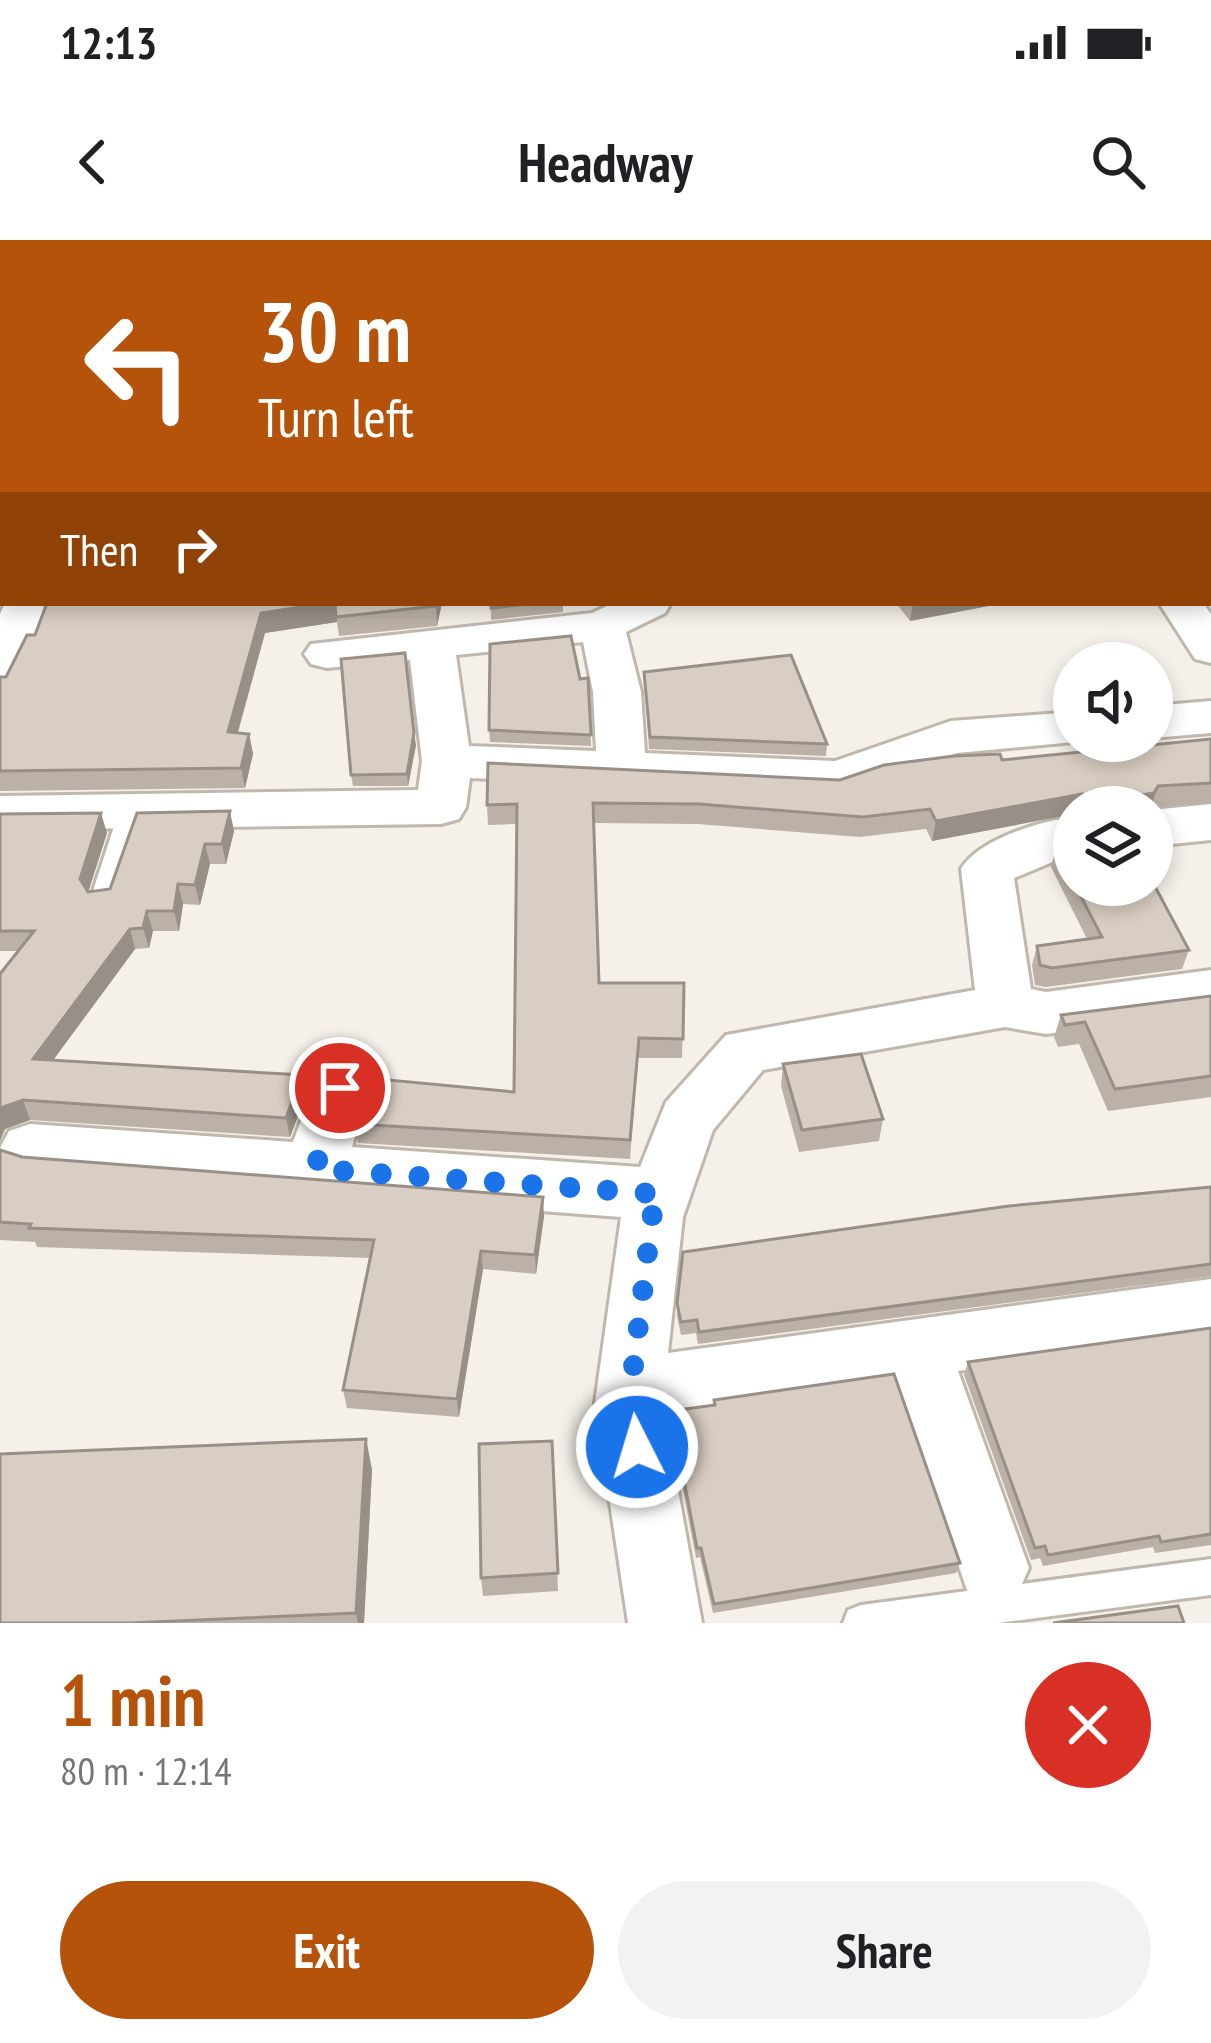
<!DOCTYPE html>
<html lang="en">
<head>
<meta charset="utf-8">
<style>
	body { margin:0; font-family:"PT Sans Narrow",sans-serif; background:#f2f2f2; color:#202124; height:100vh; display:flex; flex-direction:column; font-size:45px; white-space:nowrap }
	* { box-sizing:border-box; margin:0 }
	p { font-size:39px; color:#757577 }
	.icon { flex:none; width:66px; height:66px; fill:none; stroke:currentColor; stroke-width:2; stroke-linecap:round; stroke-linejoin:round }
	.map { position:relative; height:1383px; overflow:hidden }
	.sheet { display:flex; flex-direction:column; background:#fff; flex:1 }
	.sheet>* { flex:none }
	.top-card { position:absolute; left:0px; top:0px; width:1212px; height:366px; box-shadow:0 6px 18px #0003; background:#b45309; color:#fff; overflow:hidden }
	.tools { position:absolute; left:1053px; top:402px; display:grid; gap:24px }
	.tools a { display:grid; place-items:center; width:120px; height:120px; border-radius:50%; background:#fff; box-shadow:0 6px 18px #0003; font-size:60px }
	.pin { position:absolute; display:grid; place-items:center; width:102px; height:102px; color:#fff; margin:-51px; border:6px solid #fff; border-radius:50%; box-shadow:0 3px 12px #0007 }
	.me { position:absolute; width:132px; margin:-66px; rotate:355deg; stroke-linejoin:round; filter:drop-shadow(0 0 9px #0008) }
	.turn { display:flex; align-items:center; gap:42px; height:252px; padding:0 60px; font-size:54px }
	.turn .icon { width:156px; height:156px; stroke-width:2.5 }
	.turn b { display:block; font-size:84px; line-height:102px }
	.then { display:flex; align-items:center; height:114px; padding:0 60px; background:#0003; gap:24px; font-size:45px }
	.round { display:grid; place-items:center; flex:none; width:126px; height:126px; border-radius:63px; background:#f2f2f2 }
	.summary { display:flex; align-items:center; justify-content:space-between; height:204px; padding:0 60px }
	h1 { font-size:72px; font-weight:700; line-height:90px; color:#b45309 }
	.button { display:flex; gap:24px; margin-top:auto; padding:24px 60px }
	.button a { flex:1; height:138px; border-radius:72px; background:#b45309; color:#fff; font-size:48px; font-weight:700; line-height:138px; text-align:center }
	.button a+a { background:#f2f2f2; color:#202124 }
	.status { display:flex; justify-content:space-between; align-items:center; height:84px; padding:0 60px; background:#fff; direction:ltr }
	.status svg { height:33px; fill:currentColor }
	header { display:flex; justify-content:space-between; align-items:center; height:156px; padding:0 60px; background:#fff; font-size:54px; font-weight:700 }
	.map>svg:first-child { display:block }
	.lines { fill:none; stroke-linecap:round; stroke-linejoin:round }
	.lane-casing { stroke:#c0b7ad; stroke-width:6 }
	.street-casing { stroke:#c0b7ad; stroke-width:6 }
	.lane { fill:#fff; fill-rule:evenodd }
	.street { fill:#fff; fill-rule:evenodd }
	.wall { fill:#bbb1a8 }
	.shaded-wall { fill:#989088 }
	.building { fill:#d9cec3; stroke:#989088; stroke-width:3 }
	.route { stroke:#1a73e8; stroke-width:21; stroke-dasharray:0 37.8 }
</style>
</head>
<body>
<div class="status"><b>12:13</b><svg viewBox="0 0 49 12"><path d="M0 12V9h3v3zM5 12V6h3v6zM10 12V3h3v9zM15 12V0h3v12zM26 1h20v11H26zM47 4h2v5h-2z"/></svg></div>
<header><svg class="icon" aria-label="back" viewBox="0 0 24 24"><path d="M15 5l-7 7 7 7"/></svg>Headway<svg class="icon" aria-label="search" viewBox="0 0 24 24"><circle cx="10" cy="10" r="6"/><path d="M15 15l6 6"/></svg></header>
<div class="map">
<svg width="1211" height="1383" viewBox="0 0 1211 1383">
	<rect width="100%" height="100%" fill="#f5f0ea"/>
	<g class="lines">
		<!-- lane casing -->
		<g class="lane-casing">
			<g id="lane">
				<rect x="1209" y="344" width="2" height="14"/>
				<path d="M132 562 145 571 116 660 112 667H94L90 660 119 571Z"/>
				<path d="M1211 1319V1355L998 1383H843L848 1370 861 1365Z"/>
			</g>
		</g>
		<!-- street casing -->
		<g class="street-casing">
			<g id="street">
				<rect x="0" y="95" width="3" height="22"/>
				<path d="M1211 171V195L1209 196V172Z"/>
				<path d="M5 363H49L17 442 0 447V374Z"/>
				<path d="M613 363H671L665 373 626 392 641 452 645 513 835 521 951 481 1074 472V501H1084L957 513 838 555 470 538 466 567 459 579 441 584 0 590V556L418 550 422 521 410 420 327 428 311 424 304 414 311 404 592 373ZM583 402 593 452 596 511 469 506 456 415Z"/>
				<path d="M1159 363H1203L1211 374V423L1195 419Z"/>
				<path d="M1211 461V493L1152 498V466Z"/>
				<path d="M1211 564V600L1152 606V570Z"/>
				<path d="M1074 577V613L1014 638 1031 749 1046 752 1211 730V772L1046 794 1005 787 763 830 713 890 683 977 668 1113 1211 1039V1095L958 1131 1029 1328 1018 1353 993 1363 968 1353 895 1140 664 1173 702 1383H628L595 1163 621 977 30 932 9 925 0 908 9 891 30 884 293 902 319 832 340 825 361 832 369 848 352 907 640 927 666 862 726 795 975 750 961 629C979 599 1040 581 1074 577Z"/>
			</g>
		</g>
		<!-- lane -->
		<use href="#lane" class="lane"/>
		<!-- street -->
		<use href="#street" class="street"/>
	</g>
	<!-- wall -->
	<g class="wall">
		<path d="M0 0H246L244 3H3V86H0Z"/>
		<path d="M3 156V316H0V160Z"/>
		<path d="M47 363H442L437 386 339 396 337 382 265 393 238 493 249 494 253 514 245 548 0 551V437H6L35 395Z"/>
		<path d="M491 363H563V372L491 380Z"/>
		<path d="M896 363H1004L910 381Z"/>
		<path d="M644 432 827 504 826 516 649 509Z"/>
		<path d="M588 438 591 506 490 502 489 490 580 439Z"/>
		<path d="M1211 499V563L1151 567H1074L932 601 926 589 860 597 698 584 594 583 599 743H684L682 818H638L630 919 358 903 355 884 514 852 517 584 488 585 487 565 840 540 1002 520Z"/>
		<path d="M416 505 408 546H353L351 535Z"/>
		<path d="M0 574 107 593 88 652 110 649 234 591 226 624H210L200 665 183 664 179 691H153L149 708 135 709 53 820 302 835 306 855 290 897 30 880 5 889 19 711H0Z"/>
		<path d="M1074 598V645H1152L1189 710 1182 729 1046 747 1035 745 1032 725 1037 706 1087 699 1051 627 1056 608Z"/>
		<path d="M1211 756V857L1108 871 1079 804 1058 807 1054 797 1061 775Z"/>
		<path d="M783 824 883 879 879 901 799 912 781 846Z"/>
		<path d="M0 910 22 917 544 976 536 1034 483 1029 459 1177 347 1168 343 1150 370 1018 37 1007 35 1002 0 1000Z"/>
		<path d="M1211 947V1036L698 1104 696 1093 681 1095 677 1076 683 1012Z"/>
		<path d="M1211 1088V1305L1155 1313 1153 1307 1043 1326 1040 1318 1031 1320 964 1135 968 1122Z"/>
		<path d="M714 1160 960 1323 956 1333 713 1373 700 1317 696 1318 676 1214 677 1204 689 1202 685 1180V1169L713 1165Z"/>
		<path d="M366 1199 372 1230 364 1383H0Z"/>
		<path d="M552 1201 558 1351 483 1356 481 1338Z"/>
	</g>
	<!-- shaded-wall -->
	<g class="shaded-wall">
		<path d="M327 363H335L337 382 265 393 232 512 228 492 261 373Z"/>
		<path d="M436 363H442L437 386 436 366Z"/>
		<path d="M913 363H1004L910 381Z"/>
		<path d="M414 493 416 505 408 546 407 534Z"/>
		<path d="M249 494 253 514 245 548 241 528Z"/>
		<path d="M1158 546 1151 567H1106L1108 560Z"/>
		<path d="M1082 554 1079 567H1074V574L932 601 936 581Z"/>
		<path d="M230 571 234 591 226 624 222 604Z"/>
		<path d="M101 573 107 593 86 659 80 639Z"/>
		<path d="M205 604 210 624 200 665 195 645Z"/>
		<path d="M178 644 183 664 179 691 174 671Z"/>
		<path d="M147 671 153 691 149 708 143 688Z"/>
		<path d="M130 689 135 709 40 838 33 819Z"/>
		<path d="M302 835 306 855 290 897 286 878Z"/>
		<path d="M23 860 30 880 5 889 0 901V868Z"/>
		<path d="M543 957 544 976 536 1034 535 1015Z"/>
		<path d="M481 1011 483 1029 459 1177 457 1159Z"/>
		<path d="M366 1199 372 1230 364 1383H358L356 1373Z"/>
	</g>
	<!-- building -->
	<g class="building">
		<path d="M0 0H234L233 3H3V69L0 68Z"/>
		<path d="M379 0H1211L1210 162 1209 3H380Z"/>
		<path d="M3 156V298H0V204L2 202 0 188V160Z"/>
		<path d="M1209 276H1211V319L1209 317Z"/>
		<path d="M47 363H327L261 373 228 492 249 494 241 528 0 531V437H6L27 395H35Z"/>
		<path d="M335 363H436V366L336 377Z"/>
		<path d="M491 363H536L491 368Z"/>
		<path d="M571 396 580 439 588 438 591 495 489 490 490 404Z"/>
		<path d="M405 413 414 493 407 534 351 535 341 419Z"/>
		<path d="M791 415 827 504 650 497 644 432Z"/>
		<path d="M1211 499V543L1158 546 1154 553 1108 560 1111 567H1083L1082 554 936 581 930 569 863 577 699 564 593 563 599 743H684L683 799 639 798 630 900 355 884 368 838 514 852 517 564 487 565 488 523 840 540 884 525 954 516 1000 514 1002 520Z"/>
		<path d="M230 571 222 604H205L195 645 178 644 174 671H147L143 688 130 689 33 819 302 835 286 878 23 860 0 868V734L34 691H0V574L101 573 80 639 88 652 110 649 137 573Z"/>
		<path d="M1074 598V642L1056 608Z"/>
		<path d="M1152 641 1189 710 1052 728 1040 725 1037 706 1102 697 1075 645H1152Z"/>
		<path d="M1211 756V836L1115 849 1085 782 1065 785 1061 775Z"/>
		<path d="M861 814 883 879 802 890 783 824Z"/>
		<path d="M0 910 22 917 543 957 535 1015 481 1011 457 1159 343 1150 374 1000 29 988 31 984 0 982Z"/>
		<path d="M1211 947V1024L699 1092 697 1080 681 1082 677 1063 683 1012 1009 966Z"/>
		<path d="M1211 1088V1294L1161 1302 1159 1296 1048 1315 1045 1306 1035 1308 968 1122Z"/>
		<path d="M894 1134 960 1323 714 1364 701 1308H697L677 1204 692 1202 685 1169 715 1165 714 1160Z"/>
		<path d="M366 1199 356 1373 130 1383H0V1214Z"/>
		<path d="M552 1201 558 1333 481 1338 479 1204Z"/>
		<path d="M1178 1366 1184 1383H1053Z"/>
	</g>
	<g class="lines">
		<!-- route -->
		<path class="route" d="M340 848 315 929 660 954 652 976 629 1163 637 1207"/>
	</g>
</svg>
<div class="tools">
<a><svg class="icon" aria-label="sound" viewBox="0 0 24 24"><path d="M4 9h4l5-4v14l-5-4H4zM17 9q2 3 0 6"/></svg></a>
<a><svg class="icon" aria-label="layers" viewBox="0 0 24 24"><path d="M12 4l9 5-9 5-9-5zM3 14l9 5 9-5"/></svg></a>
</div>
<div class="pin" style="left:340px;top:848px;background:#d93025"><svg class="icon" aria-label="arrive" viewBox="0 0 24 24"><path d="M6 21V4h12l-3 4 3 4H6"/></svg></div>
<svg class="me" style="left:637px;top:1207px" viewBox="-20 -20 40 40"><circle r="17" fill="#1a73e8" stroke="#fff" stroke-width="3"/><path d="M0-11L8 9 0 5-8 9z" fill="#fff"/></svg>
<div class="top-card">
<div class="turn"><svg class="icon" aria-label="left" viewBox="0 0 24 24"><path d="M17 20v-9H6M10 6l-5 5 5 5"/></svg><div><b>30 m</b>Turn left</div></div>
<div class="then">Then<svg class="icon" aria-label="right" viewBox="0 0 24 24"><path d="M7 20v-9h11M14 6l5 5-5 5"/></svg></div>
</div>
</div>
<section class="sheet">
<div class="summary"><div><h1>1 min</h1><p>80 m · 12:14</p></div><a class="round" style="background:#d93025;color:#fff"><svg class="icon" aria-label="close" viewBox="0 0 24 24"><path d="M6 6l12 12M18 6L6 18"/></svg></a></div>
<div class="button"><a>Exit</a><a>Share</a></div>
</section>
</body>
</html>
